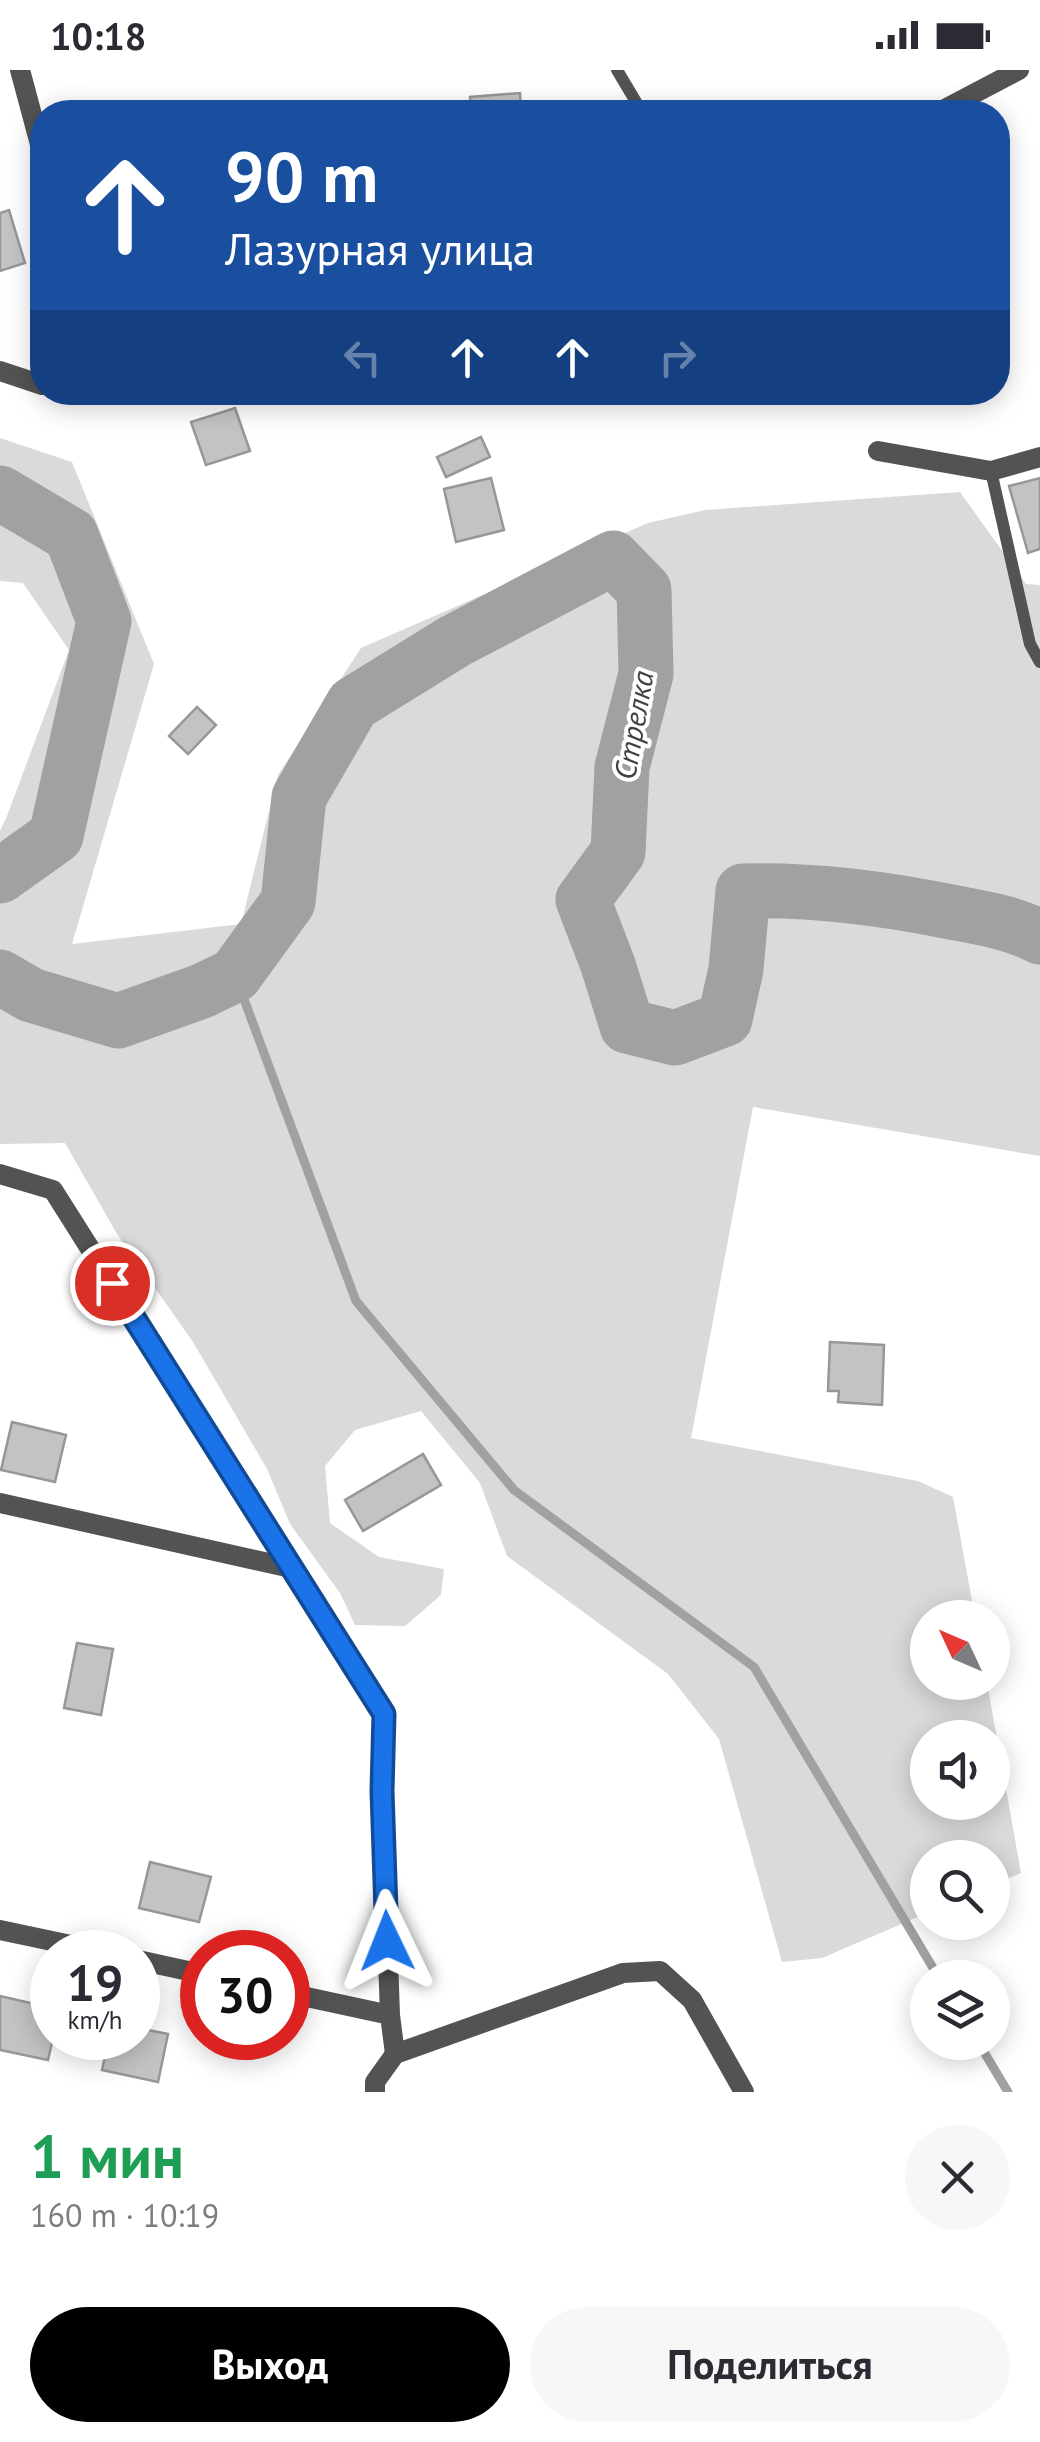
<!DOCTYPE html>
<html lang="ru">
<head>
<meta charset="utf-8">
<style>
	body { margin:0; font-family:"PT Sans",sans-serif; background:#f7f7f7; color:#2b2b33; height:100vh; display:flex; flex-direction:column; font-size:38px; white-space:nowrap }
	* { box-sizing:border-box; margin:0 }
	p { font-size:32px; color:#7c7c81 }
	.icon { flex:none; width:55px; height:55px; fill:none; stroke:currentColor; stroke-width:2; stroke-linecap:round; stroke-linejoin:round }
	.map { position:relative; height:2022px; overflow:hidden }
	.side { display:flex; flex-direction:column; background:#fff; flex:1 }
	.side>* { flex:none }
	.top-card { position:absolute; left:30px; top:30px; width:980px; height:305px; border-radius:40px; box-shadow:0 5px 25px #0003; background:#1a4fa0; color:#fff; overflow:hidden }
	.needle { width:65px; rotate:314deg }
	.buttons { position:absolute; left:910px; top:1530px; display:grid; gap:20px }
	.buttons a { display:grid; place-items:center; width:100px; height:100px; border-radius:50%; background:#fff; box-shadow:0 5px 25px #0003; font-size:50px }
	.speed { position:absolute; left:30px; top:1860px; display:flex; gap:20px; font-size:50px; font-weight:700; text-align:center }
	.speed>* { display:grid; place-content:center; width:130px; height:130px; border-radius:50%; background:#fff; box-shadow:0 5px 25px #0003; line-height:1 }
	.speed small { font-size:25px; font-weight:400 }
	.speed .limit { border:15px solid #d22; background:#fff; color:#111 }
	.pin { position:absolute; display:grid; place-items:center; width:85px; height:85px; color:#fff; margin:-42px; border:5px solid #fff; border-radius:50%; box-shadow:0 2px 10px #0007 }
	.me { position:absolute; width:110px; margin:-55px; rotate:358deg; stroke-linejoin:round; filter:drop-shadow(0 0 8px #0008) }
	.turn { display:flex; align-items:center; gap:35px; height:210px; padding:0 30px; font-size:45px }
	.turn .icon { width:130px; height:130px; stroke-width:2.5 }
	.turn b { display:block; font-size:70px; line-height:85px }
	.lanes { display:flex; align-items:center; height:95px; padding:0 30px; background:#0003; justify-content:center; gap:50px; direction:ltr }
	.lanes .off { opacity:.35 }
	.round { display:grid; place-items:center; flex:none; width:105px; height:105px; border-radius:52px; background:#f7f7f7 }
	.summary { display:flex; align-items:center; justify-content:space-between; height:170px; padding:0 30px }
	h1 { font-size:60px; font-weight:800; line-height:75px; color:#1e9e55 }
	.button { display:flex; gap:20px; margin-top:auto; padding:20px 30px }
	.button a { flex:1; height:115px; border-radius:60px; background:#000; color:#fff; font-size:40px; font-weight:800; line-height:115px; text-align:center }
	.button a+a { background:#f7f7f7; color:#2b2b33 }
	.status { display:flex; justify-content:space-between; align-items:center; height:70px; padding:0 50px; background:#fff; direction:ltr }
	.status svg { height:28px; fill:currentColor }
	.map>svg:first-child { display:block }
	.green { fill:#dadada; fill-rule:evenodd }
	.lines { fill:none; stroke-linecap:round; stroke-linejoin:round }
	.stream { stroke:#a1a1a1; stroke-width:9 }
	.river { stroke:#a1a1a1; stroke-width:55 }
	.building { fill:#c3c3c3; stroke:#979797; stroke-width:2.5 }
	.lane { stroke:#535353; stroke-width:12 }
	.street { stroke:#535353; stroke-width:20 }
	.route-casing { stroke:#114b97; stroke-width:25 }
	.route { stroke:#1a73e8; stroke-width:18 }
	.labels { text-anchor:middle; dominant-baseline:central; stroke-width:8; stroke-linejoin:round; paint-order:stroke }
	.water-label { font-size:30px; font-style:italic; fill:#424242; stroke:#fff }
</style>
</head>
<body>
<div class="status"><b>10:18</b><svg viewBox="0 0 49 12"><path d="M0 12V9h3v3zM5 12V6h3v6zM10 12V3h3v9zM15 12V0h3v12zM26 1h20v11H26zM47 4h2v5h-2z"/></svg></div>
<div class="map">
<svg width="1040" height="2022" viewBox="0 0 1040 2022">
	<rect width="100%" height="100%" fill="#fff"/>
	<!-- green -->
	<path class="green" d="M0 368 72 392 154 594 72 874 241 854 278 705 361 578 648 453 705 440 960 422 1026 514 1040 515V1086L753 1037 691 1368 918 1411 953 1427 975 1547 928 1548V1612L987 1613 1021 1803 993 1815 992 1788H928L927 1843 822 1888 782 1892 719 1669 668 1604 507 1486 480 1413 421 1341 355 1360 325 1396 330 1453 379 1487 444 1499 441 1525 405 1556 355 1555 340 1523 290 1454 267 1399 193 1272 117 1164 65 1073 0 1074V761L7 746 69 580 23 513 0 511ZM928 1668H992V1732H928Z"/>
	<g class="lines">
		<!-- stream -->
		<g class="stream">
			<path d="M235 905 356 1231 514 1420 754 1597 939 1908"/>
			<path d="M978 1972 1008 2022"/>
		</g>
		<!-- river -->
		<g class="river">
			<path d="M0 423 71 465 104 551 56 766 0 806"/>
			<path d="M0 907 31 925 118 951 202 921 235 905 288 832 299 727 353 634 455 571 613 488 644 520 646 604 622 697 618 782 583 830 608 895 627 956 675 968 725 949 736 899 743 821C813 819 882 828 951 842 982 848 1011 852 1040 867"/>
		</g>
	</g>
	<!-- building -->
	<g class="building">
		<path d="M520 23 521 42H471L470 27Z"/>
		<path d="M9 140 25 193 0 201V143Z"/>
		<path d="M235 338 250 381 206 395 191 352Z"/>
		<path d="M481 367 490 387 446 407 437 387Z"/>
		<path d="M491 408 504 460 456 472 444 419Z"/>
		<path d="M1040 408V479L1028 483 1009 416Z"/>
		<path d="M197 637 216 655 188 684 169 666Z"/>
		<path d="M830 1272 884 1275 882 1335 838 1332 839 1321H828Z"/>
		<path d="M12 1352 66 1365 55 1412 1 1400Z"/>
		<path d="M423 1384 441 1415 363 1461 345 1430Z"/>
		<path d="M77 1573 113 1579 101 1645 64 1638Z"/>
		<path d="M150 1792 211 1807 199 1852 139 1838Z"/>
		<path d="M0 1926 52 1938 53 1968 48 1990 0 1980Z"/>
		<path d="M138 1958 168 1964 158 2012 102 2000 109 1968H138Z"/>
	</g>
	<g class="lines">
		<!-- lane -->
		<g class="lane">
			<path d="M617 0 642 42"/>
			<path d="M991 401 1030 574 1040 592"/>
		</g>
		<!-- street -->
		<g class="street">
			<path d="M20 0 42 82"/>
			<path d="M939 42 1019 0"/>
			<path d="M0 301 42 315"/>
			<path d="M878 381 991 401 1040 387"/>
			<path d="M0 1104 53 1120 384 1644 382 1721 390 1945"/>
			<path d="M0 1433 291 1498"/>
			<path d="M0 1860 104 1882"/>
			<path d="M138 1890 202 1904"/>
			<path d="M288 1923 390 1945 395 1984"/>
			<path d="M375 2022V2012L395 1984 623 1903 660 1901 692 1930 744 2022"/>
		</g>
	</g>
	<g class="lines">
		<!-- route casing -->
		<g class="route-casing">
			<path id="route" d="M112 1213 384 1644 382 1721 387 1871"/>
		</g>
		<!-- route -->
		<use href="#route" class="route"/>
	</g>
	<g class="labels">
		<!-- water labels -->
		<g class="water-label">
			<text transform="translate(633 655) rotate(-80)">Стрелка</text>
		</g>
	</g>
</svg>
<div class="buttons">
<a><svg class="needle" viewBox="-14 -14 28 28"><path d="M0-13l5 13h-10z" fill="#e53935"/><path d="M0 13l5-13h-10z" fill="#7c7c81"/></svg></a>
<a><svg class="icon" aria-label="sound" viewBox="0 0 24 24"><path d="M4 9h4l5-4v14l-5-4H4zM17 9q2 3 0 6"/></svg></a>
<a><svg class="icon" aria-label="search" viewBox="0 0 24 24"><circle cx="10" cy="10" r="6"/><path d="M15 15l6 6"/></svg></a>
<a><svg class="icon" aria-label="layers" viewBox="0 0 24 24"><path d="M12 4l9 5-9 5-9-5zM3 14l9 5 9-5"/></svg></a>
</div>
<div class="speed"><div>19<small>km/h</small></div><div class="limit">30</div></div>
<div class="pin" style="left:112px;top:1213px;background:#d93025"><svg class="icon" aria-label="arrive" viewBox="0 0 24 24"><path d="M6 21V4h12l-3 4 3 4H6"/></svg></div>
<svg class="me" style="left:387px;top:1871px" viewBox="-20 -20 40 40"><path d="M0-17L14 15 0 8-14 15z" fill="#1a73e8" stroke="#fff" stroke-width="4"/></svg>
<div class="top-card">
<div class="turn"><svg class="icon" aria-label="ahead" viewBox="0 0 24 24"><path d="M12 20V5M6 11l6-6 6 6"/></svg><div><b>90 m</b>Лазурная улица</div></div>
<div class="lanes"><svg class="icon off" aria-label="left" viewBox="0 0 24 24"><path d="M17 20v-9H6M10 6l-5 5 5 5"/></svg><svg class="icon" aria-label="ahead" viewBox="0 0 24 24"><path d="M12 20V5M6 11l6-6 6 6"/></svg><svg class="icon" aria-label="ahead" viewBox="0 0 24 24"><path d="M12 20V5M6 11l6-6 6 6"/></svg><svg class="icon off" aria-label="right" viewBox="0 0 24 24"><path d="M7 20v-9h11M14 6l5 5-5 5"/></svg></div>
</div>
</div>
<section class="side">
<div class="summary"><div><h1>1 мин</h1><p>160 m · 10:19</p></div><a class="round"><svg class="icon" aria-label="close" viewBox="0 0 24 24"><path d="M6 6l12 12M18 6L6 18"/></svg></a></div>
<div class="button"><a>Выход</a><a>Поделиться</a></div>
</section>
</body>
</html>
